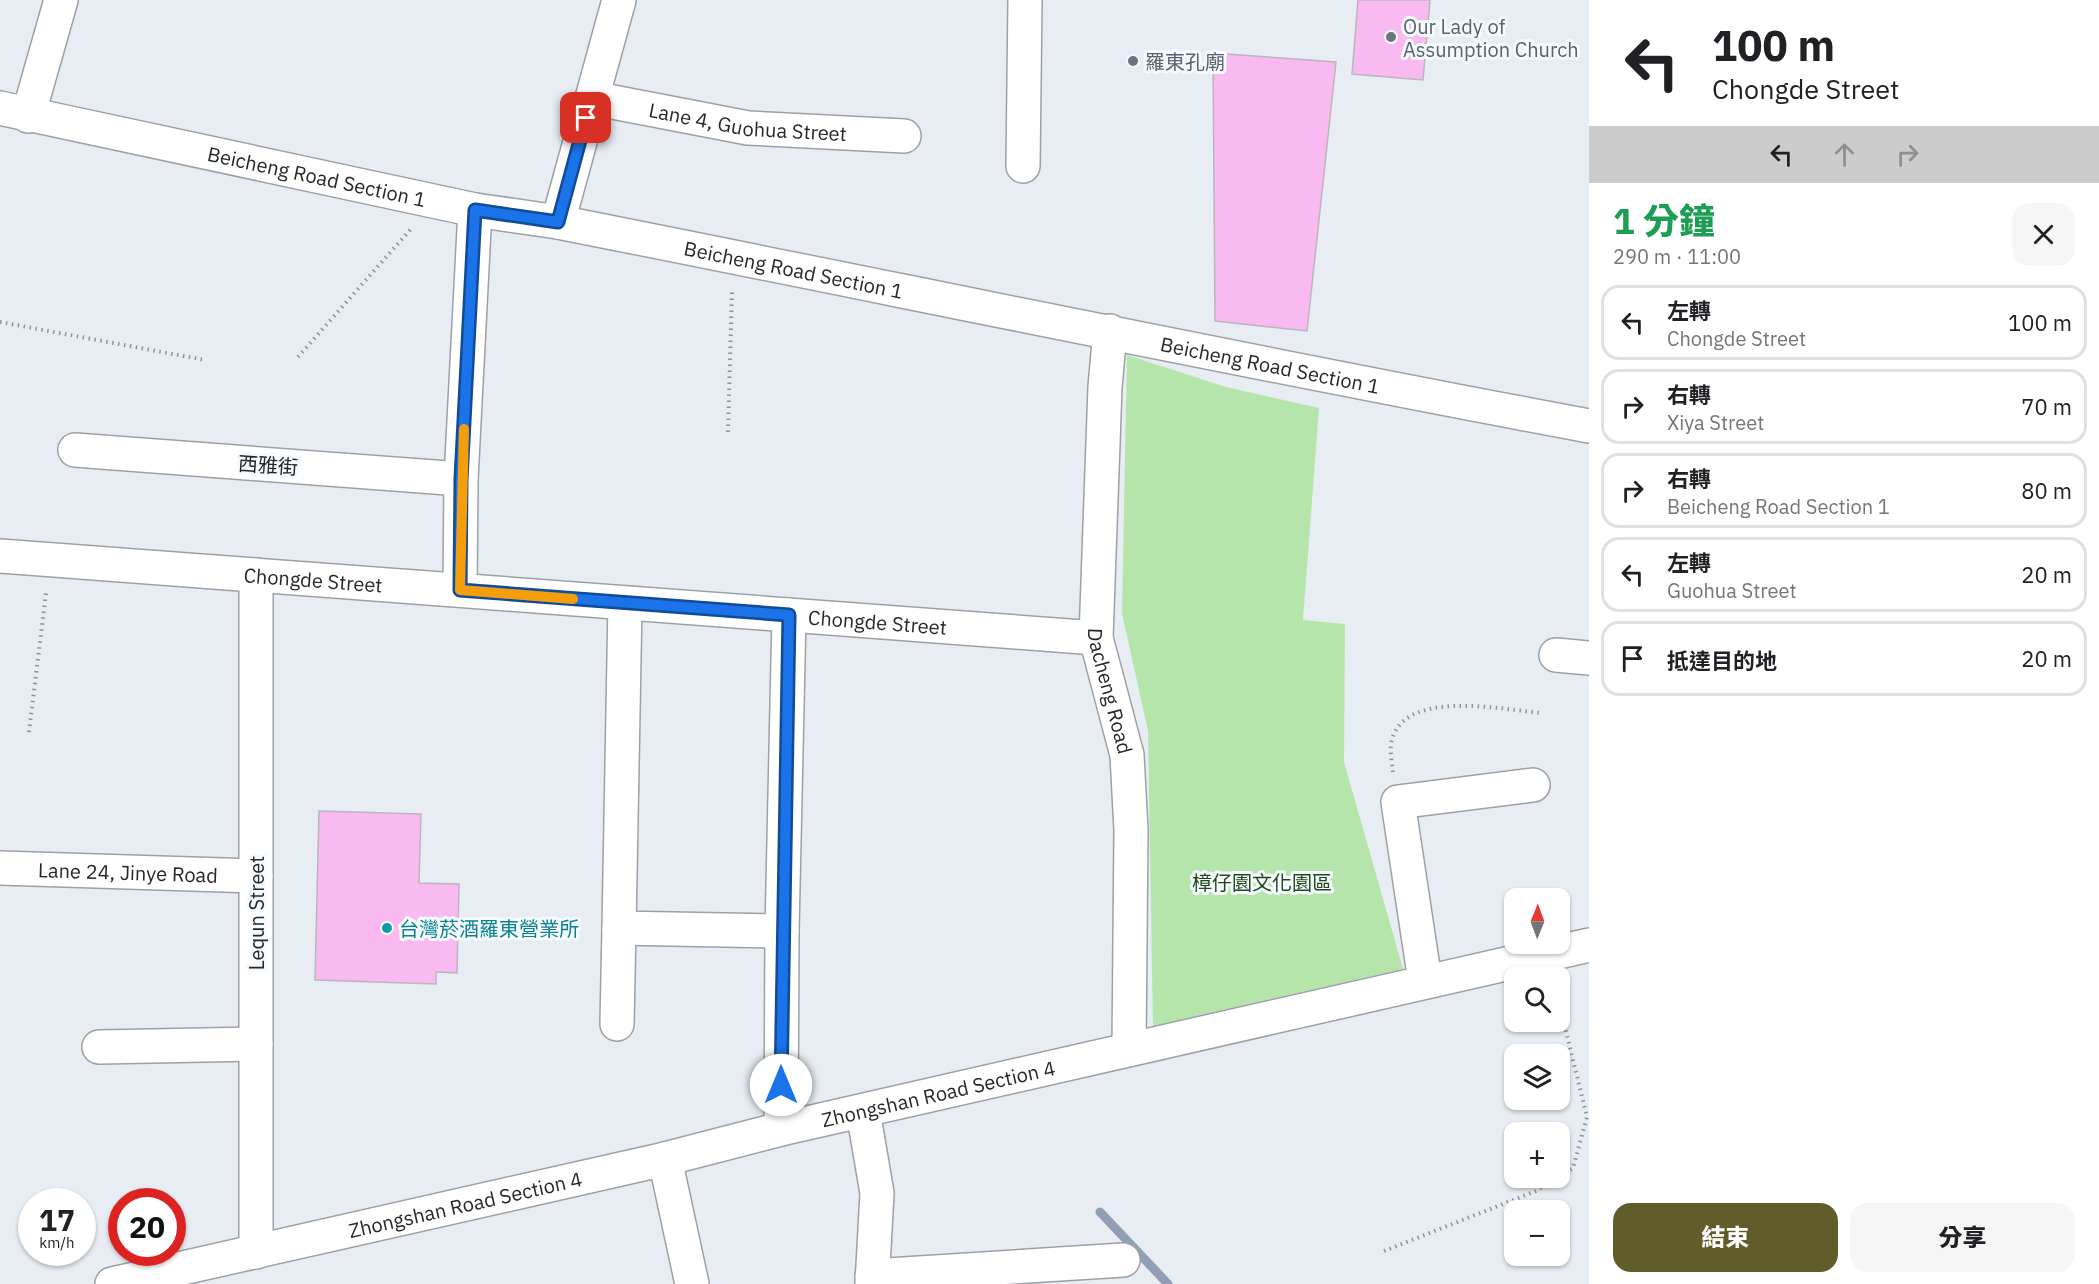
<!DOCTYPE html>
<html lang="zh-TW">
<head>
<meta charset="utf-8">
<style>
	body { margin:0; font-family:"IBM Plex Sans","Noto Sans TC",sans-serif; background:#f6f6f6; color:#202124; height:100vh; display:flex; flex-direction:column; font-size:22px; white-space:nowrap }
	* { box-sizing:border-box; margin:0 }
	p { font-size:20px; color:#757577 }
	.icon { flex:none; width:33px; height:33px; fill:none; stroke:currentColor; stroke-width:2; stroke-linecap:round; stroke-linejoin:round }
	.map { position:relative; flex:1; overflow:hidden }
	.panel { display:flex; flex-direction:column; background:#fff; width:510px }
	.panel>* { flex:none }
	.guide { background:#fff; color:#202124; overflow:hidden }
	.needle { width:39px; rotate:1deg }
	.fabs { position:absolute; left:1504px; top:888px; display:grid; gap:12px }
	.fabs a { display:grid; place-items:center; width:66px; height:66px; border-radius:12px; background:#fff; box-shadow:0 2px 4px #0004; font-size:30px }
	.speed { position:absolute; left:18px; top:1188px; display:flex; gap:12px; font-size:30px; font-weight:700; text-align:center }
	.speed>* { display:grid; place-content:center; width:78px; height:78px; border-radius:50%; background:#fff; box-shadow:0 2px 4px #0004; line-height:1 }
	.speed small { font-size:15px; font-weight:400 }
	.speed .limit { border:9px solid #d22; background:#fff; color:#111 }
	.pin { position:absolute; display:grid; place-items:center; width:51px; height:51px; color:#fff; margin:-26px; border-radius:12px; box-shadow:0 3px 9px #0006 }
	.me { position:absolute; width:66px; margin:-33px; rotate:0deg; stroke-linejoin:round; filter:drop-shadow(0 0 4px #0008) }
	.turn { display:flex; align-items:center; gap:21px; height:126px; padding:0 24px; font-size:27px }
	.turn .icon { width:78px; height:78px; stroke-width:2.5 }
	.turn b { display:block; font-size:42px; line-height:51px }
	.lanes { display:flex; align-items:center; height:57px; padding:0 24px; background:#0003; justify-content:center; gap:30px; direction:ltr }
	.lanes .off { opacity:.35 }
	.round { display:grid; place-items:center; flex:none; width:63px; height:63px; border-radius:18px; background:#f6f6f6 }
	.overview { display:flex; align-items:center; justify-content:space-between; height:102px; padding:0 24px }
	h1 { font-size:36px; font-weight:800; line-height:45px; color:#1e9e55 }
	.action { display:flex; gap:12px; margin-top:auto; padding:12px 24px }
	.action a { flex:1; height:69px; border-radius:18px; background:#605d2a; color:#fff; font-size:24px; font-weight:800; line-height:69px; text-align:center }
	.action a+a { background:#f6f6f6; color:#202124 }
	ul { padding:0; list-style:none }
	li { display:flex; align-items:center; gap:18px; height:75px; margin:0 12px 9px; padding:0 12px; border:3px solid #e0e0e0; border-radius:18px }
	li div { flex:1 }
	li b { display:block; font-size:22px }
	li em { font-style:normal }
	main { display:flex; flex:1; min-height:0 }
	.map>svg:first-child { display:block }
	.green { fill:#b5e5ab }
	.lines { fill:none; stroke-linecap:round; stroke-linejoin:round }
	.stream { stroke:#929eb6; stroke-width:9 }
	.building { fill:#f8baf1; stroke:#bbb6bb; stroke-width:1.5 }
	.minor-casing { stroke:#9da1a6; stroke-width:36 }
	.major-casing { stroke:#9da1a6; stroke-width:36 }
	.path { stroke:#8f9397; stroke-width:4; stroke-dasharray:1.5 4.5; stroke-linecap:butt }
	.minor { stroke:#fff; stroke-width:33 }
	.major { stroke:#fff; stroke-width:33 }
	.route-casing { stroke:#114b97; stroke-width:15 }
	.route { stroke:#1a73e8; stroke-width:10 }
	.slow { stroke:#f59e0b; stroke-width:10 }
	.worship-dot { fill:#6b7280; stroke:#f5faff; stroke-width:2 }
	.culture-dot { fill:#0f9aa8; stroke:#f5faff; stroke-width:2 }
	.labels { text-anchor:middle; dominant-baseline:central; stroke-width:6; stroke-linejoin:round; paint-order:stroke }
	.worship-label { font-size:20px; fill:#5b616d; stroke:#f5faff; text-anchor:start }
	.street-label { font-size:20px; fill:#252729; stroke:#f5faff }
	.park-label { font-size:20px; fill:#204a16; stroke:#f5faff }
	.culture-label { font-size:20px; fill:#0d838f; stroke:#f5faff; text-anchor:start }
</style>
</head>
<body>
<main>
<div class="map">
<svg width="1589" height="1284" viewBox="0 0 1589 1284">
	<rect width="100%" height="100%" fill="#e7edf2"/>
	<!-- green -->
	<path class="green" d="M1127 355 1226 387 1319 408 1303 620 1345 624 1344 762 1403 969 1153 1026 1148 731 1122 613Z"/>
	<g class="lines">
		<!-- stream -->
		<path class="stream" d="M1100 1212 1168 1284"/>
	</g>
	<!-- building -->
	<g class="building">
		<path d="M1358 0H1430L1423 80 1352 74Z"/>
		<path d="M1213 53 1336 62 1307 331 1215 321Z"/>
		<path d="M319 811 421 814 419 883 459 884 457 973 436 972V984L315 980Z"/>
	</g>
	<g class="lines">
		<!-- minor casing -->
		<g class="minor-casing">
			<g id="minor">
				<path id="s1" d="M592 98 748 128 904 136"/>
				<path id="s2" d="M0 108 475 210 558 222C902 290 1245 362 1589 426"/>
				<path d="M28 116 61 0"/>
				<path d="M1023 166 1025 0"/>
				<path d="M558 222 619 0"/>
				<path id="s3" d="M1110 331 1105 387 1096 638 1127 755 1131 830 1129 1049"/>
				<path d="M75 450 461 479"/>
				<path id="s4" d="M0 556 1096 638"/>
				<path d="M460 590 461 479 475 210"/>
				<path d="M625 603 619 928 782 931"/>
				<path d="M1556 655 1589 658"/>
				<path id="s5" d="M0 868 256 876"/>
				<path d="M1425 981 1398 802 1533 785"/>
				<path d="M617 1024 619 928"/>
				<path d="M99 1047 256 1044"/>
				<path d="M863 1111 877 1193 872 1284"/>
				<path d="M781 1129 782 931 789 615"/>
				<path d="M665 1159 692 1284"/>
				<path d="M256 1252V575"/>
				<path d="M872 1276 1123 1260"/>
			</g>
		</g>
		<!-- major casing -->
		<g class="major-casing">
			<g id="major">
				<path id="s6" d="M112 1284 665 1159 781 1129 1589 945"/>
			</g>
		</g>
		<!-- path -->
		<g class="path">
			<path d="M0 322 205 360"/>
			<path d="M298 357 411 229"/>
			<path d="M728 432 732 289"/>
			<path d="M29 732 46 593"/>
			<path d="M1393 772C1392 763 1390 753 1391 744 1400 687 1504 710 1542 713"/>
			<path d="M1560 1007 1587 1117 1573 1168 1560 1176"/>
			<path d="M1384 1251 1536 1191 1557 1178"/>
		</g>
		<!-- minor -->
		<use href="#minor" class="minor"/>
		<!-- major -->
		<use href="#major" class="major"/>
	</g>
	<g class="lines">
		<!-- route casing -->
		<g class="route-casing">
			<path id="route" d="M586 118 558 222 475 210 461 479 460 590 789 615 781 1085"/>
		</g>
		<!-- route -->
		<use href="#route" class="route"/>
		<!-- slow -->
		<path class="slow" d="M464 429 460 590 573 599"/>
	</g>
	<!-- markers -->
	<g class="worship-dot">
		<circle cx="1391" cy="37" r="6"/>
		<circle cx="1133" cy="61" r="6"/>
	</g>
	<circle class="culture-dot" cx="387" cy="928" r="6"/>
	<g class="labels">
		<!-- worship labels -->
		<g class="worship-label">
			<text x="1403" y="26">Our Lady of<tspan x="1403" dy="23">Assumption Church</tspan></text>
			<text x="1145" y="61">羅東孔廟</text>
		</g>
		<!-- street labels -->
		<g class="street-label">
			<text stroke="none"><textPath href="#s1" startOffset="158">Lane 4, Guohua Street</textPath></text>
			<text stroke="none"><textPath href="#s2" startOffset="324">Beicheng Road Section 1</textPath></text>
			<text stroke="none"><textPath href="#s2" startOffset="810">Beicheng Road Section 1</textPath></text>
			<text stroke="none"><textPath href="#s2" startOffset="1296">Beicheng Road Section 1</textPath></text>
			<text transform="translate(268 465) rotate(4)">西雅街</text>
			<text stroke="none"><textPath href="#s4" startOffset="314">Chongde Street</textPath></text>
			<text stroke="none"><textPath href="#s4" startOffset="880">Chongde Street</textPath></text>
			<text stroke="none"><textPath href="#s3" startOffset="362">Dacheng Road</textPath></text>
			<text stroke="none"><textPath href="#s5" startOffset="128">Lane 24, Jinye Road</textPath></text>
			<text transform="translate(256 913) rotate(-90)">Lequn Street</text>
			<text stroke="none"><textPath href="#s6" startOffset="848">Zhongshan Road Section 4</textPath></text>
			<text stroke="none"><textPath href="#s6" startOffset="362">Zhongshan Road Section 4</textPath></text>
		</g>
		<!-- park labels -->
		<g class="park-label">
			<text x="1262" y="882">樟仔園文化園區</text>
		</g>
		<!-- culture labels -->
		<g class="culture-label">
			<text x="399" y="928">台灣菸酒羅東營業所</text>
		</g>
	</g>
</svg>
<div class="fabs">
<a><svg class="needle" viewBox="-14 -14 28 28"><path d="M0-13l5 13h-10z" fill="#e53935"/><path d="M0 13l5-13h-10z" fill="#757577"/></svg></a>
<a><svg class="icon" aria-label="search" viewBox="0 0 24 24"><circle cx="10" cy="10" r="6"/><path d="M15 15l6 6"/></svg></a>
<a><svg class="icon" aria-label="layers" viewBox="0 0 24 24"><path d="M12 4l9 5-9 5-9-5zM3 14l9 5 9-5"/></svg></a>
<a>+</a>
<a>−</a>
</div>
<div class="speed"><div>17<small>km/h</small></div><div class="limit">20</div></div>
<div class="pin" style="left:586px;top:118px;background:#d93025"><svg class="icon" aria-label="arrive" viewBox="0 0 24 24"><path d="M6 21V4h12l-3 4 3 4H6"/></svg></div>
<svg class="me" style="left:781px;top:1085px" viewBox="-20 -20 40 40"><circle r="19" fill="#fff"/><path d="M0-13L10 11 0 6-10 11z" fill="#1a73e8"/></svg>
</div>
<section class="panel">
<div class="guide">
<div class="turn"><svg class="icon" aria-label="left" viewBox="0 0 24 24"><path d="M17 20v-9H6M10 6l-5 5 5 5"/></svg><div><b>100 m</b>Chongde Street</div></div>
<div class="lanes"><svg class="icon" aria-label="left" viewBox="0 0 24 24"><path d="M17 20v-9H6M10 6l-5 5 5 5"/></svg><svg class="icon off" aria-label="ahead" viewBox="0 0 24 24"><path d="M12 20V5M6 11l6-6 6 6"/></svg><svg class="icon off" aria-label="right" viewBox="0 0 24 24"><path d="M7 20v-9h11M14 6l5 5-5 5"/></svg></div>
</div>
<div class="overview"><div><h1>1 分鐘</h1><p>290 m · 11:00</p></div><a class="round"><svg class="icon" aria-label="close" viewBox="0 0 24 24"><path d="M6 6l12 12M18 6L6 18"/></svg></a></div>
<ul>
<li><svg class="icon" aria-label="left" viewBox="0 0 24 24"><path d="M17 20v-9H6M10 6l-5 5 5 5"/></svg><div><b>左轉</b><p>Chongde Street</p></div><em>100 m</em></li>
<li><svg class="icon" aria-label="right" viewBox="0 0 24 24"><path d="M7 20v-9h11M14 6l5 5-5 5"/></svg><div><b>右轉</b><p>Xiya Street</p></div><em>70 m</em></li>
<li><svg class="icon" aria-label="right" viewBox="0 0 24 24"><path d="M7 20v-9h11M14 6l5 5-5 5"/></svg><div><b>右轉</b><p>Beicheng Road Section 1</p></div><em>80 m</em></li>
<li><svg class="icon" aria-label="left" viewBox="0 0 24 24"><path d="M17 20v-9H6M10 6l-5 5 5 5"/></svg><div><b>左轉</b><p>Guohua Street</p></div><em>20 m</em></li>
<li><svg class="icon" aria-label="arrive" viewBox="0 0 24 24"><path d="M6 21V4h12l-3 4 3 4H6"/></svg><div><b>抵達目的地</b></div><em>20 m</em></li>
</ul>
<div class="action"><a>結束</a><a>分享</a></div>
</section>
</main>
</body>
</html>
